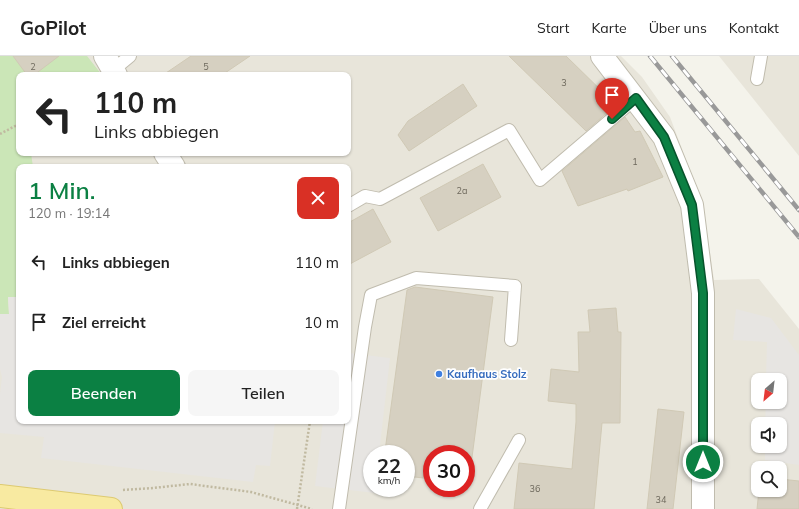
<!DOCTYPE html>
<html lang="de">
<head>
<meta charset="utf-8">
<style>
	body { margin:0; font-family:Mulish,sans-serif; background:#f6f6f6; color:#222; height:100vh; display:flex; flex-direction:column; font-size:15px; white-space:nowrap }
	* { box-sizing:border-box; margin:0 }
	p { font-size:13px; color:#767676 }
	.icon { flex:none; width:22px; height:22px; fill:none; stroke:currentColor; stroke-width:2; stroke-linecap:round; stroke-linejoin:round }
	.map { position:relative; flex:1; overflow:hidden }
	.side { position:absolute; left:16px; top:108px; width:335px; height:260px; display:flex; flex-direction:column; background:#fff; border-radius:8px; box-shadow:0 1px 3px #0004 }
	.side>* { flex:none }
	.hud { position:absolute; left:16px; top:16px; width:335px; height:84px; border-radius:8px; box-shadow:0 1px 3px #0004; background:#fff; color:#222; overflow:hidden }
	.needle { width:26px; rotate:208deg }
	.controls { position:absolute; left:751px; top:317px; display:grid; gap:8px }
	.controls a { display:grid; place-items:center; width:36px; height:36px; border-radius:8px; background:#fff; box-shadow:0 1px 3px #0004; font-size:20px }
	.speed { position:absolute; left:363px; top:389px; display:flex; gap:8px; font-size:20px; font-weight:700; text-align:center }
	.speed>* { display:grid; place-content:center; width:52px; height:52px; border-radius:50%; background:#fff; box-shadow:0 1px 3px #0004; line-height:1 }
	.speed small { font-size:10px; font-weight:400 }
	.speed .limit { border:6px solid #d22; background:#fff; color:#111 }
	.pin { position:absolute; display:grid; place-items:center; width:34px; height:34px; color:#fff; margin:-41px -17px; border-radius:50% 50% 50% 0; rotate:-45deg; box-shadow:0 0 4px #0007 }
	.pin .icon { rotate:45deg }
	.me { position:absolute; width:44px; margin:-22px; rotate:0deg; stroke-linejoin:round; filter:drop-shadow(0 0 3px #0008) }
	.turn { display:flex; align-items:center; gap:14px; height:84px; padding:0 12px; font-size:18px }
	.turn .icon { width:52px; height:52px; stroke-width:2.5 }
	.turn b { display:block; font-size:28px; line-height:34px }
	.round { display:grid; place-items:center; flex:none; width:42px; height:42px; border-radius:8px; background:#f6f6f6 }
	.head { display:flex; align-items:center; justify-content:space-between; height:68px; padding:0 12px }
	h1 { font-size:24px; font-weight:600; line-height:30px; color:#0b8043 }
	.primary-button { display:flex; gap:8px; margin-top:auto; padding:8px 12px }
	.primary-button a { flex:1; height:46px; border-radius:8px; background:#0b8043; color:#fff; font-size:16px; font-weight:600; line-height:46px; text-align:center }
	.primary-button a+a { background:#f6f6f6; color:#222 }
	ul { padding:0; list-style:none }
	li { display:flex; align-items:center; gap:12px; height:60px; padding:0 12px }
	li div { flex:1 }
	li b { display:block; font-size:15px }
	li em { font-style:normal }
	header { display:flex; align-items:center; gap:24px; box-sizing:border-box; height:56px; padding:0 20px; background:#fff; border-bottom:1px solid #e0e0e0 }
	header strong { font-size:19px }
	nav { display:flex; gap:22px; margin-inline-start:auto; font-size:14px }
	.map>svg:first-child { display:block }
	.residential { fill:#e8e5da; fill-rule:evenodd }
	.green { fill:#cbe6b7 }
	.parking { fill:#e7e5e2 }
	.building { fill:#d6d0c1; stroke:#d0c9b5 }
	.lines { fill:none; stroke-linecap:round; stroke-linejoin:round }
	.service-casing { stroke:#c0bcae; stroke-width:14 }
	.minor-casing { stroke:#c0bcae; stroke-width:24 }
	.primary-casing { stroke:#ddca71; stroke-width:24 }
	.path { stroke:#c0b9a0; stroke-width:2.5; stroke-dasharray:2 2; stroke-linecap:butt }
	.service { stroke:#fff; stroke-width:12 }
	.minor { stroke:#fff; stroke-width:22 }
	.primary { stroke:#f8eaa1; stroke-width:22 }
	.rail-casing { stroke:#999; stroke-width:4.5 }
	.rail { stroke:#fff; stroke-width:3; stroke-dasharray:9; stroke-linecap:butt }
	.route-casing { stroke:#07532c; stroke-width:10 }
	.route { stroke:#0b8043; stroke-width:7 }
	.shop-dot { fill:#3f7fe0; stroke:#fff; stroke-width:1.5 }
	.labels { text-anchor:middle; dominant-baseline:central; stroke-width:3.5; stroke-linejoin:round; paint-order:stroke }
	.number-label { font-size:9px; fill:#6c675b }
	.shop-label { font-size:11px; font-weight:bold; fill:#366cbe; stroke:#fff; text-anchor:start }
</style>
</head>
<body>
<header>
<strong>GoPilot</strong>
<nav><a>Start</a><a>Karte</a><a>Über uns</a><a>Kontakt</a></nav>
</header>
<div class="map">
<svg width="799" height="453" viewBox="0 0 799 453">
	<rect width="100%" height="100%" fill="#f4f3eb"/>
	<!-- residential -->
	<g class="residential">
		<path d="M0 0H621L642 21 670 61 703 149 714 224 759 223 799 273V453H0ZM19 19H348V97H19ZM19 111H348V365H19ZM758 324H780V346H758ZM758 368H780V390H758ZM372 398H406V432H372ZM432 398H466V432H432ZM758 412H780V434H758Z"/>
		<path d="M719 0H799V100Z"/>
	</g>
	<!-- green -->
	<path class="green" d="M0 0H87L102 19H19V97H31L33 111H19V241H8L9 258H0Z"/>
	<!-- parking -->
	<g class="parking">
		<path d="M8 241H19V365H275L270 410 256 409 253 426 41 402 44 381 0 377V338L2 321 0 313V258H9Z"/>
		<path d="M736 253 771 262 799 299V409L765 404V390H780V368H765L766 346H780V324H766L767 286 733 284Z"/>
		<path d="M348 297 390 302 379 398H372V432H375V437L315 430 323 365H348Z"/>
	</g>
	<!-- building -->
	<g class="building">
		<path d="M13 0H59L34 19H27Z"/>
		<path d="M191 0H250L222 19H163Z"/>
		<path d="M509 0H566L616 49 586 75Z"/>
		<path d="M463 28 477 50 409 95 398 79 408 65Z"/>
		<path d="M625 61 635 76 640 75 663 121 628 135 627 133 578 150 562 115Z"/>
		<path d="M483 108 501 141 438 175 420 142Z"/>
		<path d="M373 153 391 186 348 209V167Z"/>
		<path d="M415 231 493 241 471 409 466 408V398H432V423L406 420V398L385 395 407 234Z"/>
		<path d="M616 252 618 276H621L620 367H602L594 453H514L519 407 572 413 576 366V348L548 345 551 313 579 316 578 276H590L588 254Z"/>
		<path d="M658 353 684 356 673 453H647Z"/>
		<path d="M780 423 799 425V453H757L759 434H780Z"/>
	</g>
	<g class="lines">
		<!-- service casing -->
		<g class="service-casing">
			<g id="service">
				<path d="M113 14 130 0"/>
				<path d="M757 23 761 0"/>
				<path d="M348 150 365 140 380 143 509 74 540 124 635 43"/>
				<path d="M339 453 365 271 371 239 416 222 515 230 511 284"/>
				<path d="M480 453 519 384"/>
			</g>
		</g>
		<!-- minor casing -->
		<g class="minor-casing">
			<g id="minor">
				<path d="M105 0 116 19"/>
				<path d="M602 0 664 81 692 149 703 237V453"/>
				<path d="M165 97 174 111"/>
			</g>
		</g>
		<!-- primary casing -->
		<g class="primary-casing">
			<path id="primary" d="M0 440 111 453"/>
		</g>
		<!-- path -->
		<g class="path">
			<path d="M0 78 19 68"/>
			<path d="M123 434 153 432 190 428 251 436 312 453"/>
			<path d="M297 453 310 365"/>
		</g>
		<!-- service -->
		<use href="#service" class="service"/>
		<!-- minor -->
		<use href="#minor" class="minor"/>
		<!-- primary -->
		<use href="#primary" class="primary"/>
		<!-- rail casing -->
		<g class="rail-casing">
			<g id="rail">
				<path d="M650 0 799 181"/>
				<path d="M672 0 799 154"/>
			</g>
		</g>
		<!-- rail -->
		<use href="#rail" class="rail"/>
	</g>
	<g class="lines">
		<!-- route casing -->
		<g class="route-casing">
			<path id="route" d="M612 63 636 42 664 81 692 149 703 237V406"/>
		</g>
		<!-- route -->
		<use href="#route" class="route"/>
	</g>
	<!-- markers -->
	<circle class="shop-dot" cx="439" cy="318" r="4"/>
	<g class="labels">
		<!-- number labels -->
		<g class="number-label">
			<text x="33" y="10">2</text>
			<text x="206" y="10">5</text>
			<text x="564" y="26">3</text>
			<text x="635" y="105">1</text>
			<text x="462" y="134">2a</text>
			<text x="535" y="432">36</text>
			<text x="661" y="443">34</text>
		</g>
		<!-- shop labels -->
		<g class="shop-label">
			<text x="447" y="318">Kaufhaus Stolz</text>
		</g>
	</g>
</svg>
<div class="controls">
<a><svg class="needle" viewBox="-14 -14 28 28"><path d="M0-13l5 13h-10z" fill="#e53935"/><path d="M0 13l5-13h-10z" fill="#767676"/></svg></a>
<a><svg class="icon" aria-label="sound" viewBox="0 0 24 24"><path d="M4 9h4l5-4v14l-5-4H4zM17 9q2 3 0 6"/></svg></a>
<a><svg class="icon" aria-label="search" viewBox="0 0 24 24"><circle cx="10" cy="10" r="6"/><path d="M15 15l6 6"/></svg></a>
</div>
<div class="speed"><div>22<small>km/h</small></div><div class="limit">30</div></div>
<div class="pin" style="left:612px;top:63px;background:#d93025"><svg class="icon" aria-label="arrive" viewBox="0 0 24 24"><path d="M6 21V4h12l-3 4 3 4H6"/></svg></div>
<svg class="me" style="left:703px;top:406px" viewBox="-20 -20 40 40"><circle r="17" fill="#0b8043" stroke="#fff" stroke-width="3"/><path d="M0-11L8 9 0 5-8 9z" fill="#fff"/></svg>
<div class="hud">
<div class="turn"><svg class="icon" aria-label="left" viewBox="0 0 24 24"><path d="M17 20v-9H6M10 6l-5 5 5 5"/></svg><div><b>110 m</b>Links abbiegen</div></div>
</div>
<section class="side">
<div class="head"><div><h1>1 Min.</h1><p>120 m · 19:14</p></div><a class="round" style="background:#d93025;color:#fff"><svg class="icon" aria-label="close" viewBox="0 0 24 24"><path d="M6 6l12 12M18 6L6 18"/></svg></a></div>
<ul>
<li><svg class="icon" aria-label="left" viewBox="0 0 24 24"><path d="M17 20v-9H6M10 6l-5 5 5 5"/></svg><div><b>Links abbiegen</b></div><em>110 m</em></li>
<li><svg class="icon" aria-label="arrive" viewBox="0 0 24 24"><path d="M6 21V4h12l-3 4 3 4H6"/></svg><div><b>Ziel erreicht</b></div><em>10 m</em></li>
</ul>
<div class="primary-button"><a>Beenden</a><a>Teilen</a></div>
</section>
</div>
</body>
</html>
